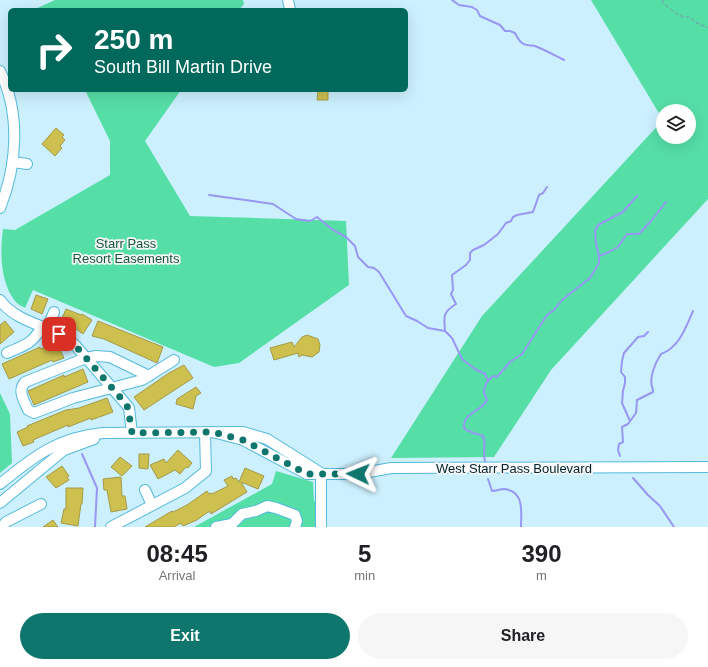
<!DOCTYPE html>
<html lang="en">
<head>
<meta charset="utf-8">
<style>
	body { margin:0; font-family:Helvetica,sans-serif; background:#f6f6f6; color:#202124; height:100vh; display:flex; flex-direction:column; font-size:15px; white-space:nowrap }
	* { box-sizing:border-box; margin:0 }
	p { font-size:13px; color:#757577 }
	.icon { flex:none; width:22px; height:22px; fill:none; stroke:currentColor; stroke-width:2; stroke-linecap:round; stroke-linejoin:round }
	.map { position:relative; height:527px; overflow:hidden }
	.sheet { display:flex; flex-direction:column; background:#fff; flex:1 }
	.sheet>* { flex:none }
	.guide { position:absolute; left:8px; top:8px; width:400px; height:84px; border-radius:6px; box-shadow:0 4px 16px #0002; background:#00695c; color:#fff; overflow:hidden }
	.tools { position:absolute; left:656px; top:104px; display:grid; gap:8px }
	.tools a { display:grid; place-items:center; width:40px; height:40px; border-radius:50%; background:#fff; box-shadow:0 4px 16px #0002; font-size:20px }
	.pin { position:absolute; display:grid; place-items:center; width:34px; height:34px; color:#fff; margin:-17px; border-radius:8px; box-shadow:0 2px 6px #0006 }
	.me { position:absolute; width:44px; margin:-22px; rotate:272deg; stroke-linejoin:round; filter:drop-shadow(0 0 3px #0008) }
	.turn { display:flex; align-items:center; gap:14px; height:84px; padding:0 20px; font-size:18px }
	.turn .icon { width:52px; height:52px; stroke-width:2.5 }
	.turn b { display:block; font-size:28px; line-height:34px }
	.eta { display:flex; justify-content:space-evenly; align-items:center; height:68px; text-align:center }
	.eta b { font-size:24px; font-weight:600; line-height:28px }
	.action { display:flex; gap:8px; margin-top:auto; padding:8px 20px }
	.action a { flex:1; height:46px; border-radius:24px; background:#0f766e; color:#fff; font-size:16px; font-weight:600; line-height:46px; text-align:center }
	.action a+a { background:#f6f6f6; color:#202124 }
	.map>svg:first-child { display:block }
	.green { fill:#55dfa6; fill-rule:evenodd }
	.lines { fill:none; stroke-linecap:round; stroke-linejoin:round }
	.stream { stroke:#9897f4; stroke-width:2 }
	.building { fill:#cdc04e; stroke:#a49a47 }
	.minor-casing { stroke:#54b9db; stroke-width:12 }
	.path { stroke:#7799a6; stroke-width:1; stroke-dasharray:4 2; stroke-linecap:butt }
	.minor { stroke:#fff; stroke-width:10 }
	.route { stroke:#0f766e; stroke-width:7; stroke-dasharray:0 12.6 }
	.labels { text-anchor:middle; dominant-baseline:central; stroke-width:3.5; stroke-linejoin:round; paint-order:stroke }
	.park-label { font-size:13px; fill:#15583e; stroke:#f6f6f6 }
	.street-label { font-size:13px; fill:#03242e; stroke:#f6f6f6 }
</style>
</head>
<body>
<div class="map">
<svg width="708" height="527" viewBox="0 0 708 527">
	<rect width="100%" height="100%" fill="#ccf0fe"/>
	<!-- green -->
	<g class="green">
		<path d="M55 0H243L244 4 239 10H33Z"/>
		<path d="M591 0H708V199L551 370 494 457 391 458 482 316 663 120ZM663 111H689V137H663Z"/>
		<path d="M85 90H181L145 141 190 216 346 221 349 285 239 363 214 367 33 290 25 308C22 306 17 304 15 301 0 282 0 252 3 229L15 230 110 175V141Z"/>
		<path d="M0 393 10 414 12 463 0 473Z"/>
		<path d="M276 471 313 482 314 501 321 504V527H194L272 484Z"/>
	</g>
	<g class="lines">
		<!-- stream -->
		<g class="stream">
			<path d="M452 0 459 5 472 7 477 10 480 16 500 25 505 31H510L515 33C517 37 519 41 522 43 526 46 531 45 535 46 545 50 554 55 564 60"/>
			<path d="M209 195 273 204 296 219 310 221 317 217 333 230 346 237 355 246 358 257 368 267 374 268 379 272 406 316 417 321 428 328 445 331 452 338 462 359 475 369 485 374 488 381C483 388 483 392 487 400 481 412 462 413 464 428 470 433 476 433 483 436 487 445 482 452 485 461"/>
			<path d="M599 256 596 244 595 231 598 225 623 212 637 196"/>
			<path d="M445 331C444 316 442 313 456 304L451 294 453 290 452 275 466 265 470 260V253L473 250 484 245 498 234 506 223 511 221 513 217 517 215 533 212 539 195 543 193 547 187"/>
			<path d="M488 381 493 376 497 377 510 362 522 354 547 315 554 310 562 300 590 278 599 263V256L609 252 618 247 627 234H639L651 221 666 202"/>
			<path d="M630 421 622 403 623 391 625 383V377L621 372 622 361 624 353 638 337 644 336 648 332"/>
			<path d="M82 454 97 488 95 527"/>
			<path d="M620 456 618 450 619 444 623 442 622 427 628 424 636 413 637 400 653 392V390C648 379 655 363 661 354 679 348 686 327 693 311"/>
			<path d="M633 478 648 495 660 506 674 527"/>
			<path d="M488 479 492 491C496 491 500 489 504 489 525 491 521 512 521 527"/>
		</g>
	</g>
	<!-- building -->
	<g class="building">
		<path d="M318 90H328V100H317Z"/>
		<path d="M56 128 64 135 62 137 65 140 60 146 62 148 55 156 42 144Z"/>
		<path d="M36 295 48 299 42 314 31 309Z"/>
		<path d="M66 309 81 315 82 314 92 320 83 334 72 326 71 328 60 323Z"/>
		<path d="M5 321 14 332 0 344V325Z"/>
		<path d="M98 321 163 347 157 363 104 339 92 336Z"/>
		<path d="M307 335 318 339 320 345 319 352 312 357 302 355 299 357 298 353 274 360 270 348 292 342 294 347 302 337Z"/>
		<path d="M57 343 64 358 53 362 52 360 9 379 2 364 40 347 41 349 46 347 47 348Z"/>
		<path d="M184 365 193 378 144 410 134 397 169 373Z"/>
		<path d="M83 369 88 382 34 405 28 391 64 375V377Z"/>
		<path d="M196 387 201 393 196 396 193 409 176 404 177 399Z"/>
		<path d="M107 398 113 412 91 420V418L68 427V425L33 440 34 442 23 446 17 432 28 427 27 426 66 410 79 408Z"/>
		<path d="M178 450 192 463 188 468 186 467 180 474 175 470 158 479 150 465 164 459 166 463Z"/>
		<path d="M139 454H149L148 469 139 468Z"/>
		<path d="M120 457 132 466 122 476 111 467Z"/>
		<path d="M62 466 69 476 67 477 69 480 56 488 46 477Z"/>
		<path d="M245 468 264 476 258 489 241 482 247 492 211 514V512H208L197 520 183 526 181 523 174 527H145L172 511 173 512 187 505 207 491 209 494 211 493 212 494 228 486 224 480 232 476 233 479 236 478 239 482Z"/>
		<path d="M121 477 122 496H125L127 509 111 512 107 490H104L103 479Z"/>
		<path d="M66 488H83L82 504H81L78 526 61 523 64 509H66Z"/>
		<path d="M53 520 58 527H43Z"/>
	</g>
	<g class="lines">
		<!-- minor casing -->
		<g class="minor-casing">
			<g id="minor">
				<path d="M288 0 290 10"/>
				<path d="M0 71C21 114 17 166 0 208"/>
				<path d="M13 162 27 164"/>
				<path d="M0 300C18 325 54 325 75 345L125 403 129 408 132 433"/>
				<path d="M47 329 54 312"/>
				<path d="M7 353C25 345 31 345 42 327"/>
				<path d="M149 376 110 357 96 356 86 358 25 382C17 391 24 400 28 410L34 413 73 398 142 380 174 360"/>
				<path d="M213 432 243 440 307 474H358L391 468 708 467"/>
				<path d="M0 484C33 457 58 437 103 433L243 432 267 439 321 473"/>
				<path d="M145 490 152 505"/>
				<path d="M0 503 64 450 94 439"/>
				<path d="M2 527 6 522 41 504"/>
				<path d="M111 527 185 488 206 471 205 432"/>
				<path d="M216 527 232 524 242 514 256 511 267 506 276 508 295 515 297 521 295 527"/>
				<path d="M321 527V473"/>
			</g>
		</g>
		<!-- path -->
		<path class="path" d="M662 0 664 4 677 14 683 17H689L695 22 708 28"/>
		<!-- minor -->
		<use href="#minor" class="minor"/>
	</g>
	<g class="lines">
		<!-- route -->
		<path class="route" d="M59 334 68 338 75 345 125 403 128 408 132 433 213 432 243 440 307 474H358"/>
	</g>
	<g class="labels">
		<!-- park labels -->
		<g class="park-label">
			<text x="126" y="243">Starr Pass<tspan x="126" dy="15">Resort Easements</tspan></text>
		</g>
		<!-- street labels -->
		<g class="street-label">
			<text x="514" y="468">West Starr Pass Boulevard</text>
		</g>
	</g>
</svg>
<div class="tools">
<a><svg class="icon" aria-label="layers" viewBox="0 0 24 24"><path d="M12 4l9 5-9 5-9-5zM3 14l9 5 9-5"/></svg></a>
</div>
<div class="pin" style="left:59px;top:334px;background:#d93025"><svg class="icon" aria-label="arrive" viewBox="0 0 24 24"><path d="M6 21V4h12l-3 4 3 4H6"/></svg></div>
<svg class="me" style="left:358px;top:474px" viewBox="-20 -20 40 40"><path d="M0-17L14 15 0 8-14 15z" fill="#0f766e" stroke="#fff" stroke-width="4"/></svg>
<div class="guide">
<div class="turn"><svg class="icon" aria-label="right" viewBox="0 0 24 24"><path d="M7 20v-9h11M14 6l5 5-5 5"/></svg><div><b>250 m</b>South Bill Martin Drive</div></div>
</div>
</div>
<section class="sheet">
<div class="eta">
<div><b>08:45</b><p>Arrival</p></div>
<div><b>5</b><p>min</p></div>
<div><b>390</b><p>m</p></div>
</div>
<div class="action"><a>Exit</a><a>Share</a></div>
</section>
</body>
</html>
